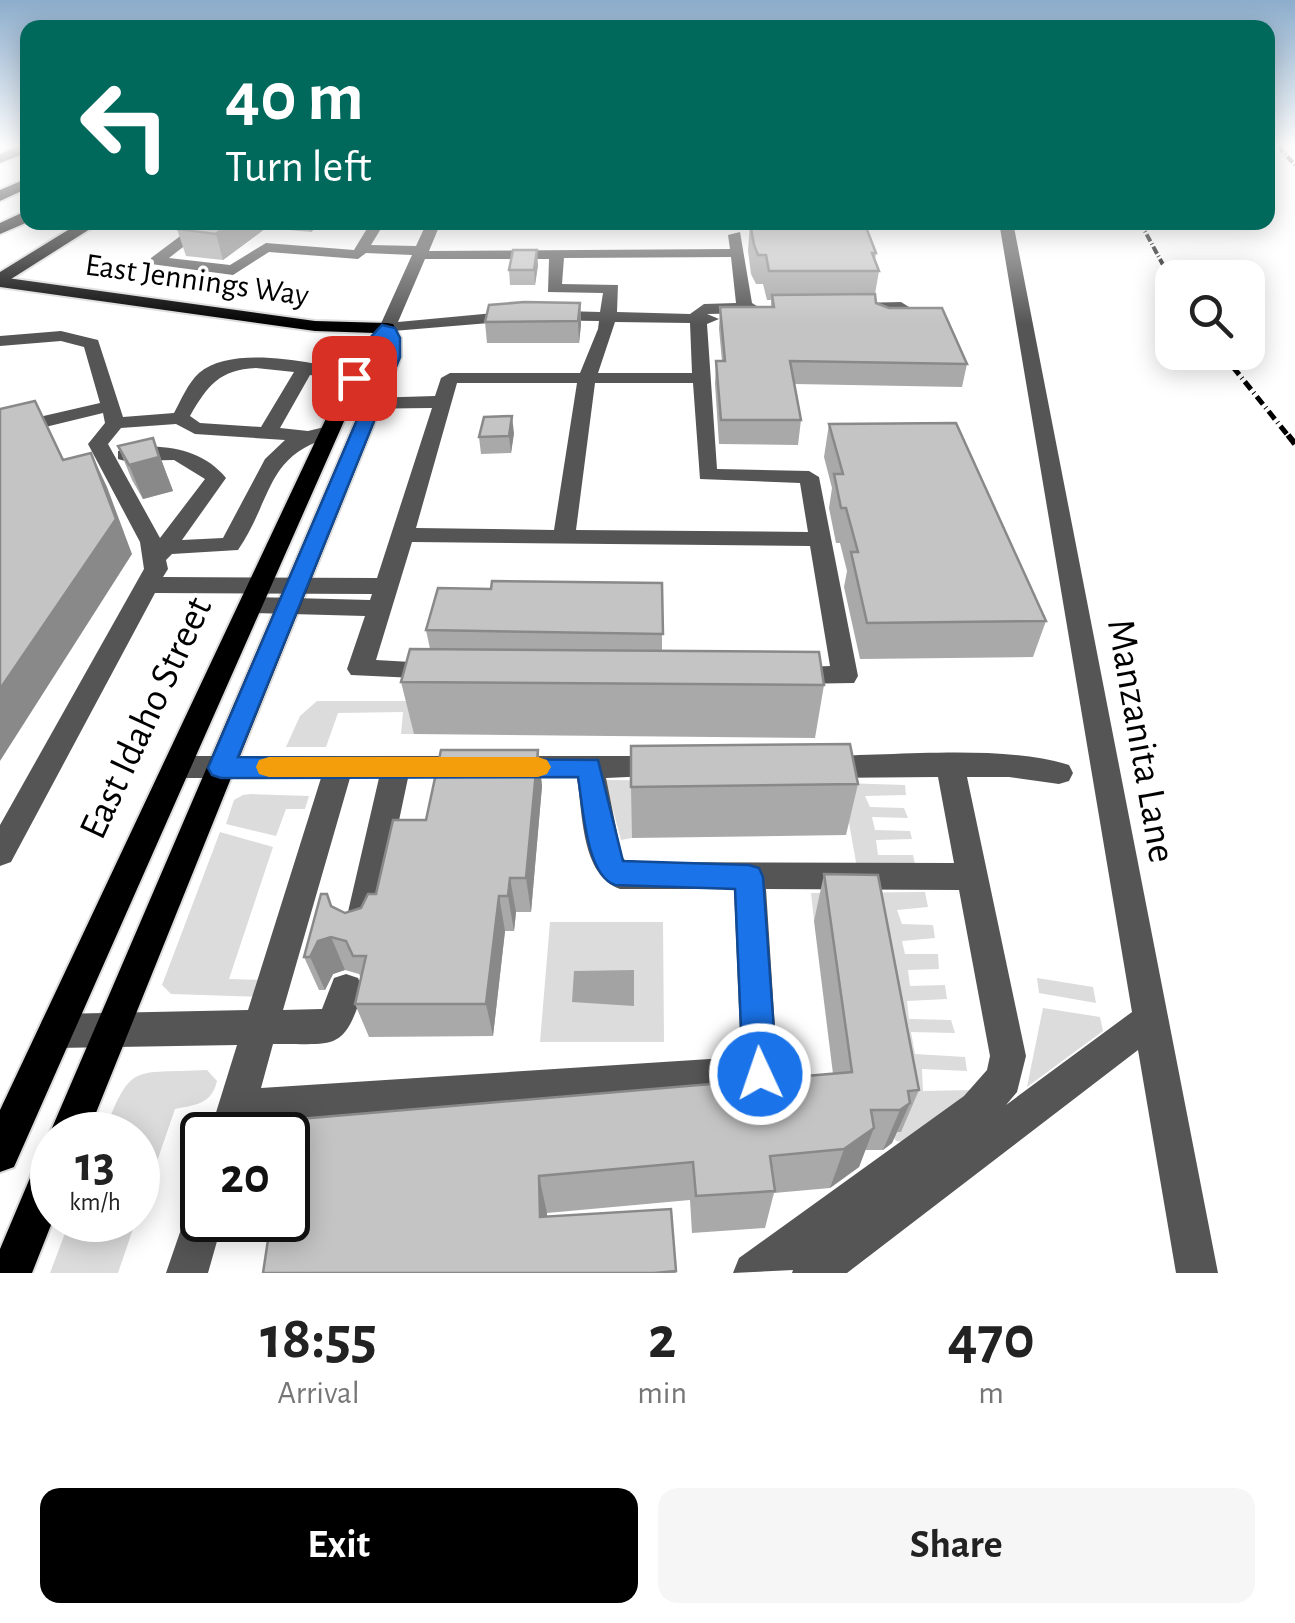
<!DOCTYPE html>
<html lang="en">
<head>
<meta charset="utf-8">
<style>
	body { margin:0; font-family:"Alegreya Sans",sans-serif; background:#f6f6f6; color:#222; height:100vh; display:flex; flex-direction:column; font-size:38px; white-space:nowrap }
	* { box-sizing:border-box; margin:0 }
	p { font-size:32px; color:#767676 }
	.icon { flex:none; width:55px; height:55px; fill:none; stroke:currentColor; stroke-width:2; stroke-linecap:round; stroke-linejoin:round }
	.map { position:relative; height:1273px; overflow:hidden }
	.panel { display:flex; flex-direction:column; background:#fff; flex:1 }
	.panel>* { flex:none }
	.top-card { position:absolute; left:20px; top:20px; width:1255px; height:210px; border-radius:20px; box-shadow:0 5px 25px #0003; background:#00695c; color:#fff; overflow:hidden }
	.fabs { position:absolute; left:1155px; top:260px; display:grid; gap:20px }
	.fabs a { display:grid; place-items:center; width:110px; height:110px; border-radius:20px; background:#fff; box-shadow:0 5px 25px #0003; font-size:50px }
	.speed { position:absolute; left:30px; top:1112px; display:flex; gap:20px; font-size:50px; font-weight:700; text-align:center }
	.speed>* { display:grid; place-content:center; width:130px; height:130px; border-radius:50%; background:#fff; box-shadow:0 5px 25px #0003; line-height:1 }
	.speed small { font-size:25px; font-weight:400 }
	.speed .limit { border:5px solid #111; border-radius:15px; background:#fff; color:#111 }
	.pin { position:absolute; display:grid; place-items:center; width:85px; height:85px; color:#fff; margin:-42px; border-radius:20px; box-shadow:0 5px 15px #0006 }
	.me { position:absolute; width:110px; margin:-55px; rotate:357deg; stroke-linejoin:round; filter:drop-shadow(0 0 8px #0008) }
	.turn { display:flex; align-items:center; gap:35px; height:210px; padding:0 40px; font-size:45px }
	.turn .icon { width:130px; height:130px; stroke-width:2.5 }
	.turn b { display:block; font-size:70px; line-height:85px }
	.eta { display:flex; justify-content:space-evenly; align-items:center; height:170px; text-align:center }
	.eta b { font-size:60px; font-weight:700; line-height:70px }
	.cta { display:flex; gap:20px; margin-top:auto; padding:20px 40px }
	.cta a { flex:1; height:115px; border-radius:20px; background:#000; color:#fff; font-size:40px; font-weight:700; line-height:115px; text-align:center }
	.cta a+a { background:#f6f6f6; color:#222 }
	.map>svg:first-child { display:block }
	.green { fill:#dcdcdc }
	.water { fill:#a3a3a3 }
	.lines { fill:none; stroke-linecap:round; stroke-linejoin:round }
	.major-casing { stroke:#dbdbdb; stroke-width:4 }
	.highway-casing { stroke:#dbdbdb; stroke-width:4 }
	.minor { fill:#555; fill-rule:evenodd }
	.major { fill:#000; fill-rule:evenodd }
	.highway { fill:#000; fill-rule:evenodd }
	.rail-far2 { stroke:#000; stroke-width:4; stroke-dasharray:8 2.5 1 2.5; stroke-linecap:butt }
	.rail-far1 { stroke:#000; stroke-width:5; stroke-dasharray:10 4 1 4; stroke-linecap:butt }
	.rail { stroke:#000; stroke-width:6; stroke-dasharray:14 5 2.5 5; stroke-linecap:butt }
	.wall { fill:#a9a9a9 }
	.shaded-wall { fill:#898989 }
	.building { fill:#c4c4c4; stroke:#898989; stroke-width:2.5 }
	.route { fill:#1a73e8; stroke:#114b97; stroke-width:2.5 }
	.slow { fill:#f59e0b }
	.labels { text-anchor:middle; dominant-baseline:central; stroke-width:8; stroke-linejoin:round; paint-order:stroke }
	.far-street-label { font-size:32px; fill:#000; stroke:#fff }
	.street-label { font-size:40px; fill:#000; stroke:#fff }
</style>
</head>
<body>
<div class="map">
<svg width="1295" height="1273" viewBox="0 0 1295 1273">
	<rect width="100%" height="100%" fill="#fff"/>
	<!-- green -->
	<g class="green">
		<path d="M317 701H422L414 734H401L403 712 338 713 326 747H286L300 716Z"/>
		<path d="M605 780 833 782 632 799V838L621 840Z"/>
		<path d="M842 783 905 785 906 795 865 796 870 807 904 808 908 818 872 817 875 830 910 831 912 839 876 840 878 855H913L915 864 857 868Z"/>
		<path d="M243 795 250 794 309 796 305 809H286L276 836 226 824 234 800Z"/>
		<path d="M220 832 273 847 229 979 272 980 266 997 171 994 162 985Z"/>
		<path d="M925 892 928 907 897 910 902 924 933 925 935 938 902 941 905 954H938L939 969 908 970 910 986 945 985 947 999 907 1001 909 1019 951 1020 955 1033 911 1032 915 1054 965 1057 967 1071 922 1069 923 1091 972 1090 906 1142 896 1141 891 1132 814 921 811 893Z"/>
		<path d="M550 922H663L664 1042H540Z"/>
		<path d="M1037 978 1093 987 1096 1003 1039 993Z"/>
		<path d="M1043 1008 1100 1017 1103 1031 1027 1087Z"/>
		<path d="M207 1070 217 1081C212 1104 195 1105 175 1109L138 1217V1135H103C132 1061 131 1074 207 1070Z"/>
		<path d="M70 1220H136L118 1273H50Z"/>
	</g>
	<!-- water -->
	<path class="water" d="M634 970V1006L572 1002 574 971Z"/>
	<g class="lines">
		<!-- major casing -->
		<g class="major-casing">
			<g id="major">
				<path d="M0 277 315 321 387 323 393 324 401 338V357L87 1135H52V1144L49 1135 383 357 384 343 372 358 14 1167 0 1172V1110L355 357 375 333 315 331 0 287Z"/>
				<path d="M52 1153 53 1220 32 1273H0V1249L38 1159Z"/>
			</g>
		</g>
		<!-- highway casing -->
		<g class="highway-casing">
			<g id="highway">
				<path d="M17 146H28V152L0 163V154Z"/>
				<path d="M28 178V188L0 201V190Z"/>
				<path d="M28 210V222L0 234V223Z"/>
				<path d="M81 222H101L0 286V272Z"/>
			</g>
		</g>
		<!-- minor -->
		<g class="minor">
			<path d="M199 222H215L169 258 230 265 266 243 354 250 371 222H385L371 245 416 246 427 222H441L429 251 730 249 728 235 740 232 752 303 760 308 752 313 707 314 719 319 707 324 717 469 809 471 819 477 858 676 854 683 792 684 783 682 779 675 783 668 830 666 810 546 412 542 376 660 446 664 450 670 446 676 437 679 351 675 347 669 365 616 250 613 238 605 250 597 370 600 372 594 155 593 11 862 0 866V825L144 569 140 542 88 444 105 423 103 413 0 438V426L100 403 84 347 61 341 0 346V336L61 331 98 340 123 417 174 413C181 400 188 383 199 373 234 343 319 364 360 373L363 377 354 382 310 375 280 428 308 431 329 426 339 432 336 436C265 453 274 497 238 550L172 554 166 560 168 569 163 577 377 578 432 408 343 409 336 407V399L435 396 441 378 450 373H580L598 329 599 321 526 320 381 332 379 328 412 255 366 253 358 259 269 252 233 275 151 264V258ZM731 257 736 303 704 304 690 314 617 312 618 285 562 284 564 258ZM425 259H549L548 292 603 293 600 312 526 310 398 322ZM615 322 690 323 692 373H598ZM256 368 294 372 261 427 200 423 190 416C208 385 219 370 256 368ZM457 383H577L554 530 416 528ZM595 383H693L700 479 800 483 808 532 576 530ZM176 424 195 434 285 440 265 459 223 538 182 540 226 478C200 446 156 442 118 451V459L125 461 174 460 205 479 160 538 108 444 121 428Z"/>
			<path d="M999 222H1013L1218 1273H1176L1138 1050 847 1273H792L793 1270 733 1273 739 1258 964 1096 987 1070 990 1056 959 890 766 889 778 1074 773 1087 760 1092 250 1126 247 1135H209L237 1045 56 1048 43 1043 38 1031 43 1019 56 1014 248 1010 321 778H176L166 775 162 767 166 759 176 756H661L671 759 675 767 671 775 606 778 622 857 627 862 954 863 938 777 821 778 811 775 807 767 811 759 821 756C891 756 1005 744 1069 765L1073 773 1069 781 1059 784 1009 777H967L1026 1056 1017 1092 1006 1105 1132 1012ZM350 778H379L344 929 348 939 360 944 372 939 376 929 408 778H577C583 814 581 875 620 889H734L741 1057 261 1088 273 1044C334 1043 344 1054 363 990L358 978 346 974 334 978 322 1009 283 1010Z"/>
			<path d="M857 303 901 302 909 307 901 312 851 311V305Z"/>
			<path d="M202 1200V1220H223L208 1273H166L189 1206Z"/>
		</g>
		<!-- major -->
		<use href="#major" class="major"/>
		<!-- highway -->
		<use href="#highway" class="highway"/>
		<!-- rail-far2 -->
		<g class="rail-far2">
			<path d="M1278 146 1295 165"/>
			<path d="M1140 222 1168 274"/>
		</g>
		<!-- rail-far1 -->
		<g class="rail-far1">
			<path d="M1166 272 1172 282"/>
			<path d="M1221 352 1290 438"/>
		</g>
		<!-- rail -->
		<path class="rail" d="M1288 435 1295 444"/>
	</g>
	<!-- wall -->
	<g class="wall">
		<path d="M187 222H323L311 232 266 228 223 260 186 256 177 229Z"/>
		<path d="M757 222H864L876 253 875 261 879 271 875 294 876 303 967 364 962 387 794 384 801 420 798 445 719 444 715 384 716 361H722L719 329 720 307H771V300H767L763 284H756L751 274 748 251 750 223Z"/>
		<path d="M538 265 535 285H510L509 270Z"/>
		<path d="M580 303 581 324 579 343H487L485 322Z"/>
		<path d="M829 424 1046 621 1033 657 860 659 844 587 847 571 840 543H836L829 508 832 488 824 457Z"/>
		<path d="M514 433 511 453 481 454 479 437Z"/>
		<path d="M153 438 173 491 143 499 132 480 118 446Z"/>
		<path d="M662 583V651L824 685 815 738 414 734 401 682 430 649 426 630Z"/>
		<path d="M538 750 542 786 531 912H516L514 931H505L493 1036 369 1037 355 1004 361 978 359 974 345 970 333 974 325 990H319L304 957 332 907 345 913 361 908 376 894 426 820Z"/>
		<path d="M858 784 846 835 632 838 631 787Z"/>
		<path d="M824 874 919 1090 901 1132H897L892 1143 883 1150H865L859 1167 830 1188 774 1193 765 1228 692 1233 690 1200 547 1213V1217L671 1209 676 1273H263L269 1229 262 1220H288L833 1074 814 921Z"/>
	</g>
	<!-- shaded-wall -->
	<g class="shaded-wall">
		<path d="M231 222H264L266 228 223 260 216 234Z"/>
		<path d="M308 222H323L311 232Z"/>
		<path d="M537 250 538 265 535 285 534 270Z"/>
		<path d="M580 303 581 324 579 343 578 321Z"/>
		<path d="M512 416 514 433 511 453 509 436Z"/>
		<path d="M153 438 173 491 143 499 129 465Z"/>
		<path d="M91 453 107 487 132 554 0 761V689Z"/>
		<path d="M538 750 542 786 531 912 526 878Z"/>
		<path d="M510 878 516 912 514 931 508 896Z"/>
		<path d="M499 896 505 931 493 1036 486 1004Z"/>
		<path d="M331 937 345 970 333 974 325 990 310 957 318 941Z"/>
		<path d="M910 1103 892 1143 883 1150 900 1110Z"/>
		<path d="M874 1128 859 1167 830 1188 844 1149Z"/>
		<path d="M539 1176 547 1213 548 1253 540 1217Z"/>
	</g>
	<!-- building -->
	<g class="building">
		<path d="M187 222H231L216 234 177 229Z"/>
		<path d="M758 222H864L876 253H872L879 271H769L766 255H758L754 245 750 223Z"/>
		<path d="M513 250H537L534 270H509Z"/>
		<path d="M875 294 876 303 889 308H942L967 364 790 361 801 420H721L716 361H725L720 307H774L772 295Z"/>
		<path d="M524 302 580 303 578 321 485 322 489 305Z"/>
		<path d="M35 401 63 460 91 453 116 519 0 689V409Z"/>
		<path d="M512 416 509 436 479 437 484 417Z"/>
		<path d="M956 423 1046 621 867 623 851 552H858L846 508H841L834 474H843L829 424Z"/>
		<path d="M153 438 159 457 129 465 118 446Z"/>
		<path d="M492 581 662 583 663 634 426 630 438 588 491 589Z"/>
		<path d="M410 649 819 652 824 685 401 682Z"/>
		<path d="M850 744 858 784 631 787V746Z"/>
		<path d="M441 750H538L526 878H510L508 896H499L486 1004H355L366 956H353L346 941 331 937 318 941 310 957H304L321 894H327L331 906 345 913 361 908 368 894H376L393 820H426Z"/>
		<path d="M824 874 878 875 919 1090 908 1091 910 1103 900 1110H871L874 1128 844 1149 770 1156 775 1191 696 1196 693 1162 539 1176 540 1217 671 1209 676 1271 654 1273H263L271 1220H288V1135H261L264 1122 852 1072Z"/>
	</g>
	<!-- sky -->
	<linearGradient id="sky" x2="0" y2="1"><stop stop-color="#8cadcc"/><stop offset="0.45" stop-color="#fff"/><stop offset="1" stop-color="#fff" stop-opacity="0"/></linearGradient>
	<rect width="1295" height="325" fill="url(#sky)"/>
	<!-- route -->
	<path class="route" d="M382 325 395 328 400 338V357L238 757 598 760 623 861 749 865 759 868 763 877 777 1074 772 1086 760 1091 748 1086 743 1074 735 889 615 885C586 875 583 806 578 777L221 778 212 775 208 768 384 357 385 340 360 381 346 378 359 350Z"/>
	<!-- slow -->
	<path class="slow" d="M269 757H538L547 760 551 767 547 774 538 777H269L259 774 256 767 259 760Z"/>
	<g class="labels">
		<!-- far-street labels -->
		<g class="far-street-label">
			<text transform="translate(197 280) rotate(8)">East Jennings Way</text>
		</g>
		<!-- street labels -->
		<g class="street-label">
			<text transform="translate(146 718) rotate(-65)">East Idaho Street</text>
			<text transform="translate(1141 741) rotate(80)">Manzanita Lane</text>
		</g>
	</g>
</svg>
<div class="fabs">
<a><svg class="icon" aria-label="search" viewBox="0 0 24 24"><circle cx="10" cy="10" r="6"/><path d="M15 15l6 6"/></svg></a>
</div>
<div class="speed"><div>13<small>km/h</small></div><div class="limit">20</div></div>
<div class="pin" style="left:354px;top:378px;background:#d93025"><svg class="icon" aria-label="arrive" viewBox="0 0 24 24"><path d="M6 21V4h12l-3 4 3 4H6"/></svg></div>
<svg class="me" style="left:760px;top:1074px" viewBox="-20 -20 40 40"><circle r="17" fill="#1a73e8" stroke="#fff" stroke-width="3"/><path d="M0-11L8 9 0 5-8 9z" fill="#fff"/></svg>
<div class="top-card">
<div class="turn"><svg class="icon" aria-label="left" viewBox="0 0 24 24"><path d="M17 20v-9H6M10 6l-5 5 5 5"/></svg><div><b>40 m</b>Turn left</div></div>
</div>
</div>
<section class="panel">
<div class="eta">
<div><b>18:55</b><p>Arrival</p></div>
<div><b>2</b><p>min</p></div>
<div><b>470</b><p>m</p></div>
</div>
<div class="cta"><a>Exit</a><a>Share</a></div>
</section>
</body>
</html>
